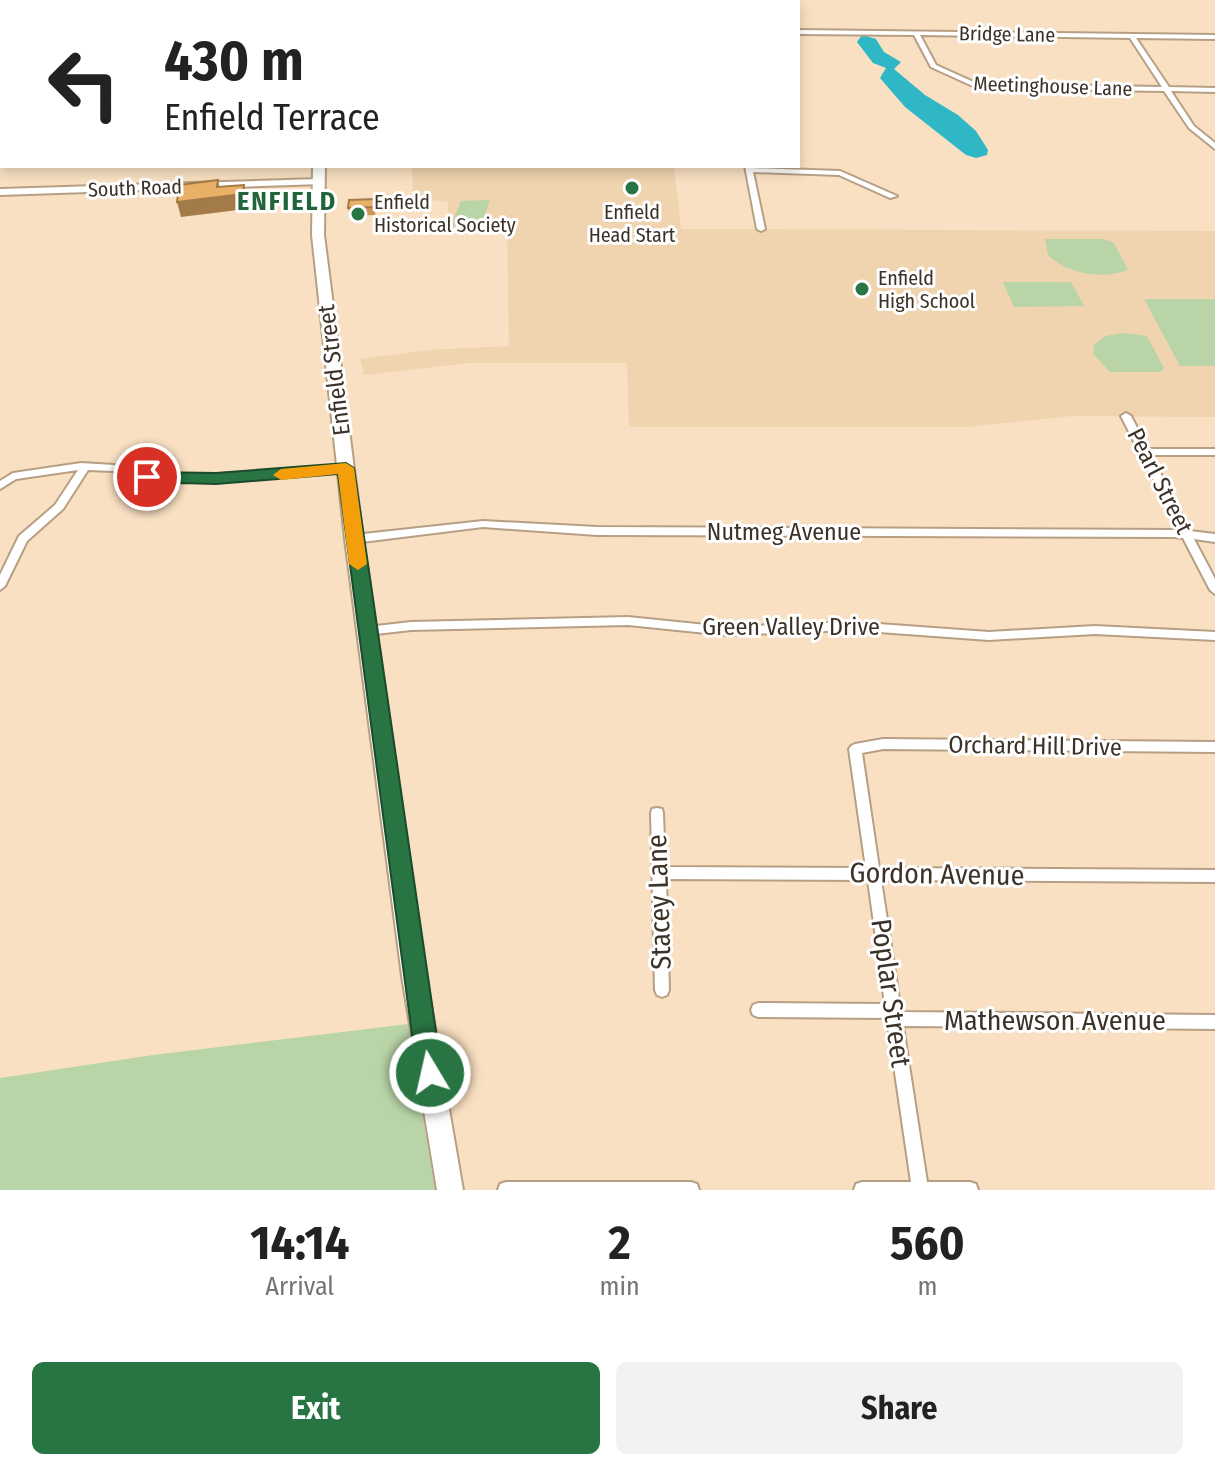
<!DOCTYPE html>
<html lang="en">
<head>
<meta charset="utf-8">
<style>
	body { margin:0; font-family:"Fira Sans Condensed",sans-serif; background:#f2f2f2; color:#222; height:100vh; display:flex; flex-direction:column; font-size:30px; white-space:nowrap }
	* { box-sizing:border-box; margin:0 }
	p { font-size:26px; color:#767676 }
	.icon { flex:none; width:44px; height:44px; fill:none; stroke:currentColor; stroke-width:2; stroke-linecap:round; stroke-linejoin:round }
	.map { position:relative; height:1190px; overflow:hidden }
	.sheet { display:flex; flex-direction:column; background:#fff; flex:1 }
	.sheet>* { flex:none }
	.hud { position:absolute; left:0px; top:0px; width:800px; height:168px; box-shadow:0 4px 12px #0003; background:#fff; color:#222; overflow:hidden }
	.pin { position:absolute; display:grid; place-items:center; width:68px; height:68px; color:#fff; margin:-34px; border:4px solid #fff; border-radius:50%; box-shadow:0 2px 8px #0007 }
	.me { position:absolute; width:88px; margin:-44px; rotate:351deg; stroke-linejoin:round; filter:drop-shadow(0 0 6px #0008) }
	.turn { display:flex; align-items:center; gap:28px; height:168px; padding:0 32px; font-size:36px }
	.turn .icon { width:104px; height:104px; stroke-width:2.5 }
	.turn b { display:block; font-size:56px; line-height:68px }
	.eta { display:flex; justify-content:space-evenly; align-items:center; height:136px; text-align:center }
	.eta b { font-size:48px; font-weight:700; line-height:56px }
	.primary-button { display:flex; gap:16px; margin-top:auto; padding:16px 32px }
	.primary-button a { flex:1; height:92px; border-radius:12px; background:#287443; color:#fff; font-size:32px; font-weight:700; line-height:92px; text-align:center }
	.primary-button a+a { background:#f2f2f2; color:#222 }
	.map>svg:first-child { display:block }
	.built { fill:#f0d3af }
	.green { fill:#b9d5a7 }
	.water { fill:#30b7c6 }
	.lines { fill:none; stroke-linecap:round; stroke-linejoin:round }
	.street-casing { stroke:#b79f83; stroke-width:4 }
	.secondary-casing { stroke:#b79f83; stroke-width:4 }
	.primary-casing { stroke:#b79f83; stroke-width:4 }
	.highway-casing { stroke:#b79f83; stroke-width:4 }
	.street { fill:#fff; fill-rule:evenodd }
	.secondary { fill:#fff; fill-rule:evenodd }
	.primary { fill:#fff; fill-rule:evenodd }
	.highway { fill:#fff; fill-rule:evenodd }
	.wall { fill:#c89759 }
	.shaded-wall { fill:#a37b48 }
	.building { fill:#e9b067; stroke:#a37b48; stroke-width:2 }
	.route { fill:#287443; stroke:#1a4b2c; stroke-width:2 }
	.slow { fill:#f59e0b }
	.poi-dot { fill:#287443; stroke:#fff; stroke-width:3 }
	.labels { text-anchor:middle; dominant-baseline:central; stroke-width:6; stroke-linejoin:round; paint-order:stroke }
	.far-street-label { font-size:20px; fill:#3c3227; stroke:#fff }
	.far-poi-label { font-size:20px; fill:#3c3227; stroke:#fff; text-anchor:start }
	.street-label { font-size:24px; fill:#3c3227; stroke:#fff }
	.far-district-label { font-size:26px; font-weight:bold; letter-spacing:2px; fill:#20663a; stroke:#fff }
	.near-street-label { font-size:28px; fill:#3c3227; stroke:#fff }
</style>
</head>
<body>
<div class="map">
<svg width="1215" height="1190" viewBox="0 0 1215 1190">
	<rect width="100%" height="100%" fill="#f9e0c2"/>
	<!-- built -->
	<path class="built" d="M412 166H674L681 229 1215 231V417L1072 416 964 427H629L627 363H469L364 375 360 359 429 350 509 346 507 229H448V202L413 198Z"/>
	<!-- green -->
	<g class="green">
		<path d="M490 200 481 226H451L461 201Z"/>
		<path d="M1045 239H1104L1114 243 1128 270C1102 280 1068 274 1048 255Z"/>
		<path d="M1003 282H1071L1084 306 1014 307Z"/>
		<path d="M1144 299H1215V366H1180Z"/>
		<path d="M1125 333 1147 336 1164 368 1160 372H1110L1093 354 1094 345 1105 336Z"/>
		<path d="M408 1024 435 1190H0V1078L153 1055Z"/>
	</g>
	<!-- water -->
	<path class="water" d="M862 35 876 39 884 52 901 62 894 69 925 95 958 115 976 131 988 150 987 155 976 158 966 155 905 107 880 78 886 68 873 63 857 42Z"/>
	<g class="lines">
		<!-- street casing -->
		<g class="street-casing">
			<g id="street">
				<path d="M798 30 1215 35V39L1136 38 1169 87 1215 88V92L1171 91 1194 126 1215 143V149L1189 128 1164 91 977 88 931 67 914 35 798 34ZM920 35 1130 38 1162 87 978 84 936 65Z"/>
				<path d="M745 166H751L752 168 840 171 897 196 890 198 839 175 753 172 765 229 761 231 757 229Z"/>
				<path d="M1126 413 1131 416 1148 449H1215V455H1151L1190 531 1215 534V542L1194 539 1215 579V594L1210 590 1183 538 1174 537 597 535 483 527 354 543 349 539 354 535 483 521 597 527 1179 530 1121 416Z"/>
				<path d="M81 463 114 465 177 477 346 465 351 468 346 471 177 483 114 471 88 470 63 509 27 541 5 586 0 590V575L19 536 55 505 78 470 16 479 0 489V481L13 473Z"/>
				<path d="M628 617 726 627 851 622 989 632 1095 626 1215 632V640L1095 634 989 640 851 630 726 635 628 625 411 630 367 635 363 634 361 631 363 628 367 627 411 622Z"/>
				<path d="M883 739 1215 742V752L883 749 862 753 879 868 1215 870V882L881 880 901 1012 1215 1015V1029L903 1026 927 1182H970L976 1184 978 1190H854L856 1184 862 1182H911L887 1018 758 1017 753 1015 751 1010 753 1005 758 1003 885 1004 868 880 666 879 669 990 667 995 662 997 657 995 655 990 651 813 652 809 657 808 662 809 663 813 665 867 866 868 849 749 851 746 855 744Z"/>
				<path d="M506 1182H691L697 1184 699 1190H498L500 1184Z"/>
			</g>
		</g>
		<!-- secondary casing -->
		<g class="secondary-casing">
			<path id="secondary" d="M318 179 323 182 322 184 0 195V189Z"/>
		</g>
		<!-- primary casing -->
		<g class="primary-casing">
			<g id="primary">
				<rect x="351" y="0" width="10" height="2"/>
				<path d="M313 166H325L324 235 363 539 426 976 463 1190H437L402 976 345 539 312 235Z"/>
			</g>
		</g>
		<!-- highway casing -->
		<g class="highway-casing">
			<path id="highway" d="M0 6H2L0 14Z"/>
		</g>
		<!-- street -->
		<use href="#street" class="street"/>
		<!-- secondary -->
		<use href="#secondary" class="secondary"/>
		<!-- primary -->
		<use href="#primary" class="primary"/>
		<!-- highway -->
		<use href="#highway" class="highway"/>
	</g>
	<!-- wall -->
	<path class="wall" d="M376 206 375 215 350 216 348 208Z"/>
	<!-- shaded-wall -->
	<path class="shaded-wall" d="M218 180 221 197 244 185 247 200 246 209 181 217 177 202 217 187Z"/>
	<!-- building -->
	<g class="building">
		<path d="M218 180 217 187 244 185 243 194 177 202 179 185Z"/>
		<path d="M375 199 374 207 348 208 349 200Z"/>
	</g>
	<!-- route -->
	<path class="route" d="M346 463 354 468 442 1073 438 1082 430 1085 421 1082 417 1073 338 474 216 484 147 482 139 477 147 472 216 473Z"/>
	<!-- slow -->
	<path class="slow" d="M346 463 354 468 367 564 358 570 349 564 338 474 281 480 273 475 281 469Z"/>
	<!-- markers -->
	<g class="poi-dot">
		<circle cx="632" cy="188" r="8"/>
		<circle cx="358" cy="214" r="8"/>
		<circle cx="862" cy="289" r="8"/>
	</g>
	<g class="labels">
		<!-- far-street labels -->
		<g class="far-street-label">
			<text transform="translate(1007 34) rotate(1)">Bridge Lane</text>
			<text transform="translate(1053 86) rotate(2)">Meetinghouse Lane</text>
			<text transform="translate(135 188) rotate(-2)">South Road</text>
		</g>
		<!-- far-poi labels -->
		<g class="far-poi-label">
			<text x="374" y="202">Enfield<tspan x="374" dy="23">Historical Society</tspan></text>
			<text x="632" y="212" text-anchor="middle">Enfield<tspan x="632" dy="23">Head Start</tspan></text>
			<text x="878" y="278">Enfield<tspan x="878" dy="23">High School</tspan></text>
		</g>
		<!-- street labels -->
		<g class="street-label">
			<text transform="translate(334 370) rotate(-97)">Enfield Street</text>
			<text transform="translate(1160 481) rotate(63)">Pearl Street</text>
			<text x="784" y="532">Nutmeg Avenue</text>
			<text x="791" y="627">Green Valley Drive</text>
			<text transform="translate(1035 746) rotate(1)">Orchard Hill Drive</text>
		</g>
		<!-- far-district labels -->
		<g class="far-district-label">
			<text x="287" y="201">ENFIELD</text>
		</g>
		<!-- near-street labels -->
		<g class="near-street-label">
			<text transform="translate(937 874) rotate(1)">Gordon Avenue</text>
			<text transform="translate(659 902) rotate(-92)">Stacey Lane</text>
			<text transform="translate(891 993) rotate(82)">Poplar Street</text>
			<text x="1055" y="1020">Mathewson Avenue</text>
		</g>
	</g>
</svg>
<div class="pin" style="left:147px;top:477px;background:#d93025"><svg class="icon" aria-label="arrive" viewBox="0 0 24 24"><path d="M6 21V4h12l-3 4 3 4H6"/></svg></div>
<svg class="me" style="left:430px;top:1073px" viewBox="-20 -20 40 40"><circle r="17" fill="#287443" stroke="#fff" stroke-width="3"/><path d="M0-11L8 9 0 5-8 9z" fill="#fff"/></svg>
<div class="hud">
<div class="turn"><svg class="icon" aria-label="left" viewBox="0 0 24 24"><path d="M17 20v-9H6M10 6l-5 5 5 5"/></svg><div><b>430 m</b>Enfield Terrace</div></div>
</div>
</div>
<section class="sheet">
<div class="eta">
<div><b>14:14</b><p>Arrival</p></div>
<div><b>2</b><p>min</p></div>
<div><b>560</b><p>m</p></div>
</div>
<div class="primary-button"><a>Exit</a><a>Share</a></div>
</section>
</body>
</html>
